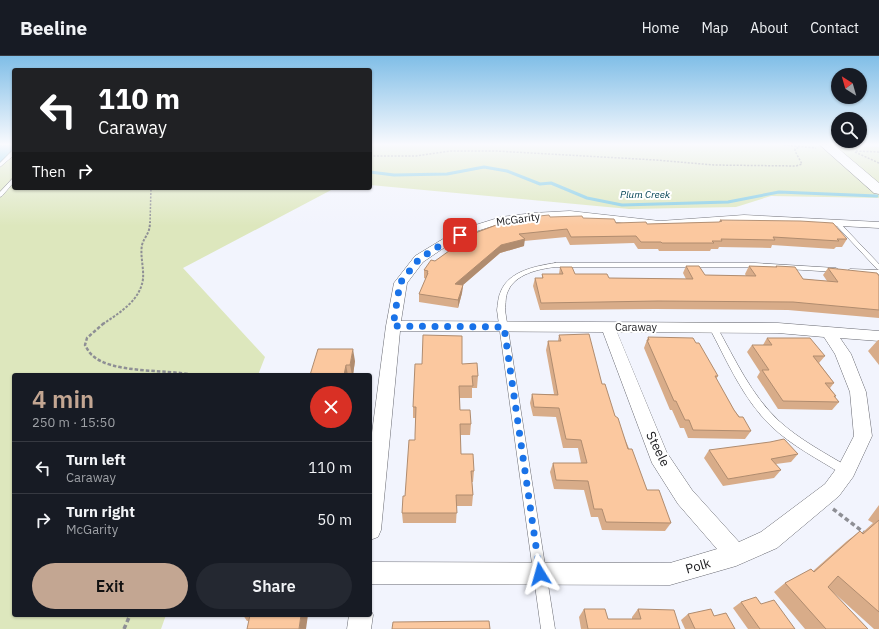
<!DOCTYPE html>
<html lang="en">
<head>
<meta charset="utf-8">
<style>
	body { margin:0; font-family:"IBM Plex Sans",sans-serif; background:#242831; color:#f1f3f6; height:100vh; display:flex; flex-direction:column; font-size:15px; white-space:nowrap }
	* { box-sizing:border-box; margin:0 }
	p { font-size:13px; color:#9ea1a6 }
	.icon { flex:none; width:22px; height:22px; fill:none; stroke:currentColor; stroke-width:2; stroke-linecap:round; stroke-linejoin:round }
	.map { position:relative; flex:1; overflow:hidden }
	.details { position:absolute; left:12px; top:317px; width:360px; height:244px; display:flex; flex-direction:column; background:#171b24; border-radius:4px; box-shadow:0 1px 3px #0004 }
	.details>* { flex:none }
	.banner { position:absolute; left:12px; top:12px; width:360px; height:122px; border-radius:4px; box-shadow:0 1px 3px #0004; background:#202124; color:#fff; overflow:hidden }
	.needle { width:26px; rotate:323deg }
	.fabs { position:absolute; left:831px; top:12px; display:grid; gap:8px }
	.fabs a { display:grid; place-items:center; width:36px; height:36px; border-radius:50%; background:#171b24; box-shadow:0 1px 3px #0004; font-size:20px }
	.pin { position:absolute; display:grid; place-items:center; width:34px; height:34px; color:#fff; margin:-17px; border-radius:8px; box-shadow:0 2px 6px #0006 }
	.me { position:absolute; width:44px; margin:-22px; rotate:352deg; stroke-linejoin:round; filter:drop-shadow(0 0 3px #0008) }
	.turn { display:flex; align-items:center; gap:14px; height:84px; padding:0 20px; font-size:18px }
	.turn .icon { width:52px; height:52px; stroke-width:2.5 }
	.turn b { display:block; font-size:28px; line-height:34px }
	.then { display:flex; align-items:center; height:38px; padding:0 20px; background:#0003; gap:8px; font-size:15px }
	.round { display:grid; place-items:center; flex:none; width:42px; height:42px; border-radius:21px; background:#242831 }
	.head { display:flex; align-items:center; justify-content:space-between; height:68px; padding:0 20px }
	h1 { font-size:24px; font-weight:600; line-height:30px; color:#c3a692 }
	.action { display:flex; gap:8px; margin-top:auto; padding:8px 20px }
	.action a { flex:1; height:46px; border-radius:24px; background:#c3a692; color:#111; font-size:16px; font-weight:600; line-height:46px; text-align:center }
	.action a+a { background:#242831; color:#f1f3f6 }
	ul { padding:0; list-style:none }
	li { display:flex; align-items:center; gap:12px; height:52px; padding:0 20px; border-top:1px solid #363941 }
	li div { flex:1 }
	li b { display:block; font-size:15px }
	li em { font-style:normal }
	header { display:flex; align-items:center; gap:24px; box-sizing:border-box; height:56px; padding:0 20px; background:#171b24; border-bottom:1px solid #363941 }
	header strong { font-size:19px }
	nav { display:flex; gap:22px; margin-inline-start:auto; font-size:14px }
	.map>svg:first-child { display:block }
	.green { fill:#dde7bd }
	.water { fill:#85cce5 }
	.lines { fill:none; stroke-linecap:round; stroke-linejoin:round }
	.stream { stroke:#85cce5; stroke-width:3 }
	.lane-casing { stroke:#696a72; stroke-width:1 }
	.street-casing { stroke:#696a72; stroke-width:1 }
	.secondary-casing { stroke:#696a72; stroke-width:1 }
	.path-far3 { stroke:#8e8f95; stroke-width:1.5; stroke-dasharray:2 1.5; stroke-linecap:butt }
	.path-far2 { stroke:#8e8f95; stroke-width:2; stroke-dasharray:2.5 1.5; stroke-linecap:butt }
	.path-far1 { stroke:#8e8f95; stroke-width:2.5; stroke-dasharray:3.5 2; stroke-linecap:butt }
	.path { stroke:#8e8f95; stroke-width:3.5; stroke-dasharray:4.5 3; stroke-linecap:butt }
	.lane { fill:#fff; fill-rule:evenodd }
	.street { fill:#fff; fill-rule:evenodd }
	.secondary { fill:#fff; fill-rule:evenodd }
	.wall { fill:#d8ac89 }
	.shaded-wall { fill:#b08c6f }
	.building { fill:#fbc89f; stroke:#b08c6f }
	.route { stroke:#1a73e8; stroke-width:7; stroke-dasharray:0 12.6 }
	.labels { text-anchor:middle; dominant-baseline:central; stroke-width:4; stroke-linejoin:round; paint-order:stroke }
	.far-water-label { font-size:10px; font-style:italic; fill:#004153; stroke:#fff }
	.street-label { font-size:11px; fill:#1a1a1d; stroke:#fff }
	.near-street-label { font-size:13px; fill:#1a1a1d; stroke:#fff }
</style>
</head>
<body>
<header>
<strong>Beeline</strong>
<nav><a>Home</a><a>Map</a><a>About</a><a>Contact</a></nav>
</header>
<div class="map">
<svg width="879" height="573" viewBox="0 0 879 573">
	<rect width="100%" height="100%" fill="#f2f4fd"/>
	<!-- green -->
	<g class="green">
		<path d="M0 89H14V132H335L183 212 265 301 258 319H14V559H166L161 573H0Z"/>
		<path d="M370 89H807L848 91 847 90 879 91V142L771 140 736 151 629 153 370 129Z"/>
	</g>
	<!-- water -->
	<path class="water" d="M0 89H14V93L0 107Z"/>
	<g class="lines">
		<!-- stream -->
		<path class="stream" d="M370 116 394 119 447 118 484 111 507 115 540 128 551 127 587 142 622 149 728 146 779 136 877 140"/>
		<!-- lane casing -->
		<g class="lane-casing">
			<g id="lane">
				<path d="M12 95H14V99L0 111V107Z"/>
				<path d="M14 121V126L2 140 0 141V136Z"/>
				<path d="M837 165 839 166 879 208V218L848 216 847 215 850 213 879 214 877 213 835 168 834 167Z"/>
				<path d="M555 207H755L836 212 839 214 836 216 755 211H555C539 213 515 218 508 235 505 241 506 247 505 254L555 573H541L497 254C498 248 498 241 501 235 509 215 536 210 555 207Z"/>
				<path d="M713 268 717 271C735 303 751 339 779 365 800 384 825 397 850 412L851 415 850 418 846 420 842 418C818 403 792 390 771 370 743 343 727 305 709 271Z"/>
			</g>
		</g>
		<!-- street casing -->
		<g class="street-casing">
			<g id="street">
				<path d="M570 155 660 165 744 159 879 166V172L744 165 660 171 570 161 502 167 477 175 451 187 423 206 407 227 401 265 778 267 879 275V285L840 282 851 298 866 336 872 380 853 421 839 440 777 492 736 510 670 529 370 528V506L670 507 717 493 678 448 652 407 603 276 400 275 381 474 378 481 370 484V392L386 270 394 227 415 200 443 183 469 171 501 161 533 157ZM617 276 778 277 824 281 835 298 850 336 854 380 839 409 825 428 761 476 739 486 692 434 667 397Z"/>
				<path d="M370 552 373 559 371 573H347L349 559H370Z"/>
			</g>
		</g>
		<!-- secondary casing -->
		<g class="secondary-casing">
			<path id="secondary" d="M820 89H834L879 127V138L874 137Z"/>
		</g>
		<!-- path-far3 -->
		<g class="path-far3">
			<path d="M784 89 816 92"/>
			<path d="M856 95 879 96"/>
			<path d="M855 96 879 107"/>
			<path d="M370 100H416L451 95H496L656 104 714 109 796 110 802 108 795 95V93L800 91"/>
			<path d="M150 167 151 132"/>
		</g>
		<!-- path-far2 -->
		<path class="path-far2" d="M103 268C119 257 140 245 143 223 144 212 140 200 142 189 144 181 150 178 150 166"/>
		<!-- path-far1 -->
		<path class="path-far1" d="M104 267 87 282 85 289C87 292 89 297 92 299 111 318 167 313 193 319"/>
		<!-- path -->
		<g class="path">
			<path d="M833 453 866 478"/>
			<path d="M124 573 130 559"/>
		</g>
		<!-- lane -->
		<use href="#lane" class="lane"/>
		<!-- street -->
		<use href="#street" class="street"/>
		<!-- secondary -->
		<use href="#secondary" class="secondary"/>
	</g>
	<!-- wall -->
	<g class="wall">
		<path d="M550 161 583 162 616 167 647 168 719 166 720 164 847 183 842 191H836L834 193 772 189 771 192 719 191 718 193H711L710 195H659L658 193H638L634 187 570 189 566 181 524 185V190L500 197 463 229 462 237 458 252 419 246V238L426 223 424 222V214L435 205 475 178V177L497 169 498 167Z"/>
		<path d="M686 210 705 219 746 220 745 218 749 210 775 211 776 210 803 223 827 225 823 219 828 212 879 220V262L788 254 655 253 540 254 533 230 535 222H542V218H559L560 211 575 218 609 222 686 223 683 217Z"/>
		<path d="M559 279 602 328 615 360 647 434 671 467 665 475 602 474 598 461H591L584 434 554 433 550 416 553 407H581L578 392H563L556 361 533 360 530 347 532 338H554L546 294 548 285H558Z"/>
		<path d="M648 281 718 320 716 323 734 354 751 375 745 383 688 382 684 372H680L672 354H670L644 292Z"/>
		<path d="M767 282 825 300 819 307 834 327 830 332 836 340 835 341 839 346 832 354 778 353 757 321 760 316 747 296 752 289H763Z"/>
		<path d="M878 284H879V309L868 295Z"/>
		<path d="M355 305 353 319H310Z"/>
		<path d="M462 308 478 320 477 332H472V342H460V354L471 368 470 379H460L461 398 474 415 473 426H472L473 439 472 450H457L456 467H403L402 457 405 440 415 384 416 362H413V351Z"/>
		<path d="M709 394 798 398 791 406 776 408 781 414 774 422 723 430 704 402Z"/>
		<path d="M879 449V573H874L832 535 868 573H805L774 536 785 527 813 515 847 485 860 475 862 477 873 467 868 464Z"/>
		<path d="M741 546 761 548 795 573H748L733 552Z"/>
		<path d="M584 553 608 563H632V561L638 553 680 573H581L579 561Z"/>
		<path d="M688 558 714 560 735 573H685L681 564Z"/>
		<path d="M243 559H308L247 565Z"/>
	</g>
	<!-- shaded-wall -->
	<g class="shaded-wall">
		<path d="M525 183 524 190 500 197 463 229 462 237 458 252V244L455 228 501 189Z"/>
		<path d="M353 293 355 305 353 319H352L350 309Z"/>
		<path d="M346 309 348 319H344Z"/>
		<path d="M301 559H308L306 573H299Z"/>
	</g>
	<!-- building -->
	<g class="building">
		<path d="M549 159 550 161 582 160 583 162 614 163 616 167 646 166 647 168 719 166 722 165 720 164 800 165 833 167 847 183H837L839 185 773 181 775 184 721 183 722 185H712L714 187H662L661 186H641L636 180 571 181 567 173 519 178 525 183 501 189 455 228 463 229 458 244 419 238 428 217H427L428 215 424 214 431 204 435 205 467 182 477 178 475 177 499 168 498 167 510 163Z"/>
		<path d="M686 210H699L705 219 756 220 749 210 777 211 776 210 795 211 803 223 838 226 828 212 877 217 879 220V254L793 246 658 245 541 247 535 222H543L542 218H563L560 211H572L575 218H607L609 222 693 223Z"/>
		<path d="M589 278 602 328H605L615 360 618 362 628 393H632L647 434H659L671 467 606 466 602 453H594L588 425 556 424 553 407H587L581 384 566 383 559 352 534 351 532 338 558 339 548 285H561L559 279Z"/>
		<path d="M423 279 462 280V308L477 307 478 320H472L473 330H459L460 354H470L471 368H460L461 398H473L474 415H471L473 439H456L457 457H402L403 440H405L409 384H415V379L416 351H413L415 308H422Z"/>
		<path d="M648 281 693 282 696 287H699L718 320H715L734 354 739 361H743L751 375 693 374 689 364H685L676 345H674L647 284H649Z"/>
		<path d="M767 282H810L825 300H813L834 327H825L836 340H834L839 346 783 345 762 314H769L752 289H772Z"/>
		<path d="M318 293H353L350 309H346L344 319H310Z"/>
		<path d="M784 383 798 398 771 403 781 414 728 423 709 394 770 386Z"/>
		<path d="M879 464V556L838 520 828 531 868 573H826L785 527 811 513 814 516 860 475 863 478Z"/>
		<path d="M756 541 761 548 774 544 795 573H760L741 546Z"/>
		<path d="M584 553H605L608 563H641L638 553 674 554 680 573H588Z"/>
		<path d="M711 553 714 560 726 557 735 573H695L688 558Z"/>
		<path d="M250 559H301L299 573H247Z"/>
		<path d="M489 565 490 573H392L393 566Z"/>
	</g>
	<!-- sky -->
	<linearGradient id="sky" x2="0" y2="1"><stop stop-color="#80bee7"/><stop offset="0.52" stop-color="#f9fafe"/><stop offset="1" stop-color="#f9fafe" stop-opacity="0"/></linearGradient>
	<rect width="879" height="170" fill="url(#sky)"/>
	<g class="lines">
		<!-- route -->
		<path class="route" d="M460 179 447 185 419 203 400 227 393 270 504 271 540 518"/>
	</g>
	<g class="labels">
		<!-- far-water labels -->
		<g class="far-water-label">
			<text x="645" y="138">Plum Creek</text>
		</g>
		<!-- street labels -->
		<g class="street-label">
			<text transform="translate(518 163) rotate(-8)">McGarity</text>
			<text x="636" y="271">Caraway</text>
		</g>
		<!-- near-street labels -->
		<g class="near-street-label">
			<text transform="translate(658 393) rotate(64)">Steele</text>
			<text transform="translate(698 510) rotate(-16)">Polk</text>
		</g>
	</g>
</svg>
<div class="fabs">
<a><svg class="needle" viewBox="-14 -14 28 28"><path d="M0-13l5 13h-10z" fill="#e53935"/><path d="M0 13l5-13h-10z" fill="#9ea1a6"/></svg></a>
<a><svg class="icon" aria-label="search" viewBox="0 0 24 24"><circle cx="10" cy="10" r="6"/><path d="M15 15l6 6"/></svg></a>
</div>
<div class="pin" style="left:460px;top:179px;background:#d93025"><svg class="icon" aria-label="arrive" viewBox="0 0 24 24"><path d="M6 21V4h12l-3 4 3 4H6"/></svg></div>
<svg class="me" style="left:540px;top:518px" viewBox="-20 -20 40 40"><path d="M0-17L14 15 0 8-14 15z" fill="#1a73e8" stroke="#fff" stroke-width="4"/></svg>
<div class="banner">
<div class="turn"><svg class="icon" aria-label="left" viewBox="0 0 24 24"><path d="M17 20v-9H6M10 6l-5 5 5 5"/></svg><div><b>110 m</b>Caraway</div></div>
<div class="then">Then<svg class="icon" aria-label="right" viewBox="0 0 24 24"><path d="M7 20v-9h11M14 6l5 5-5 5"/></svg></div>
</div>
<section class="details">
<div class="head"><div><h1>4 min</h1><p>250 m · 15:50</p></div><a class="round" style="background:#d93025;color:#fff"><svg class="icon" aria-label="close" viewBox="0 0 24 24"><path d="M6 6l12 12M18 6L6 18"/></svg></a></div>
<ul>
<li><svg class="icon" aria-label="left" viewBox="0 0 24 24"><path d="M17 20v-9H6M10 6l-5 5 5 5"/></svg><div><b>Turn left</b><p>Caraway</p></div><em>110 m</em></li>
<li><svg class="icon" aria-label="right" viewBox="0 0 24 24"><path d="M7 20v-9h11M14 6l5 5-5 5"/></svg><div><b>Turn right</b><p>McGarity</p></div><em>50 m</em></li>
</ul>
<div class="action"><a>Exit</a><a>Share</a></div>
</section>
</div>
</body>
</html>
